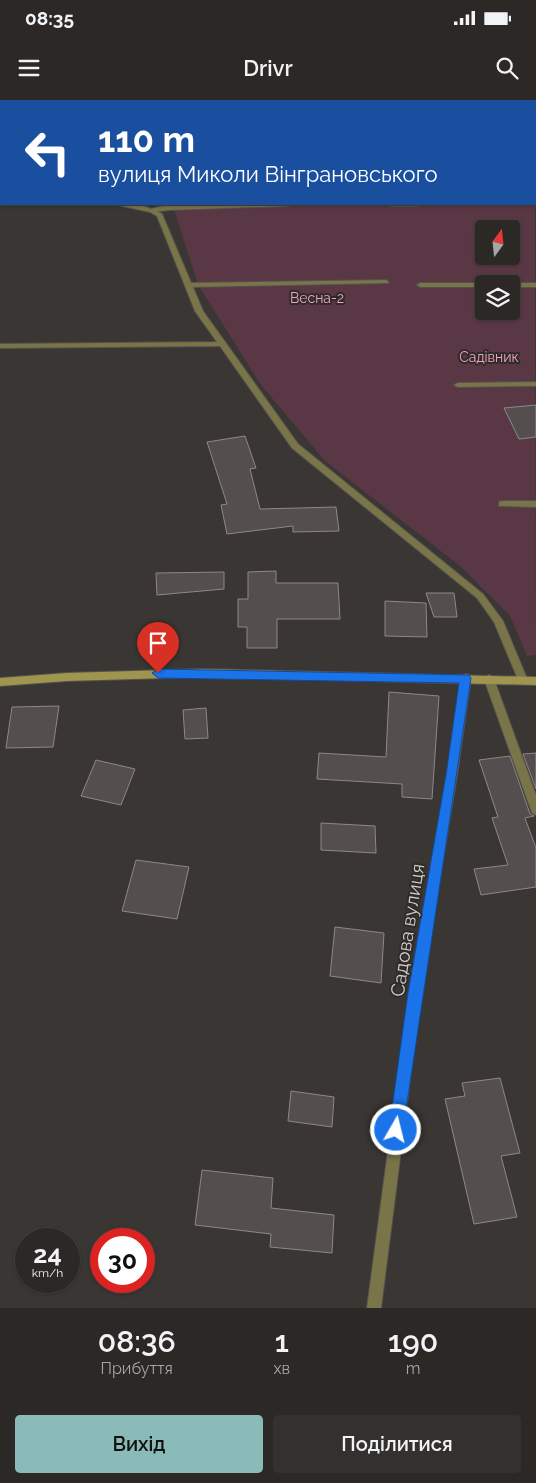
<!DOCTYPE html>
<html lang="uk">
<head>
<meta charset="utf-8">
<style>
	body { margin:0; font-family:Raleway,sans-serif; background:#33302e; color:#f1f3f6; height:100vh; display:flex; flex-direction:column; font-size:19px; white-space:nowrap }
	* { box-sizing:border-box; margin:0 }
	p { font-size:16px; color:#a6a6a7 }
	.icon { flex:none; width:28px; height:28px; fill:none; stroke:currentColor; stroke-width:2; stroke-linecap:round; stroke-linejoin:round }
	.map { position:relative; height:1208px; overflow:hidden }
	.sheet { display:flex; flex-direction:column; background:#2b2826; flex:1 }
	.sheet>* { flex:none }
	.hud { position:absolute; left:0px; top:0px; width:536px; height:105px; box-shadow:0 1px 4px #0004,0 0 0 1px #474443; background:#1a4fa0; color:#fff; overflow:hidden }
	.needle { width:32px; rotate:15deg }
	.fabs { position:absolute; left:475px; top:120px; display:grid; gap:10px }
	.fabs a { display:grid; place-items:center; width:45px; height:45px; border-radius:5px; background:#2b2826; box-shadow:0 1px 4px #0004,0 0 0 1px #474443; font-size:25px }
	.speed { position:absolute; left:15px; top:1128px; display:flex; gap:10px; font-size:25px; font-weight:700; text-align:center }
	.speed>* { display:grid; place-content:center; width:65px; height:65px; border-radius:50%; background:#2b2826; box-shadow:0 1px 4px #0004,0 0 0 1px #474443; line-height:1 }
	.speed small { font-size:12px; font-weight:400 }
	.speed .limit { border:8px solid #d22; background:#fff; color:#111 }
	.pin { position:absolute; display:grid; place-items:center; width:42px; height:42px; color:#fff; margin:-51px -21px; border-radius:50% 50% 50% 0; rotate:-45deg; box-shadow:0 0 5px #0007 }
	.pin .icon { rotate:45deg }
	.me { position:absolute; width:55px; margin:-28px; rotate:8deg; stroke-linejoin:round; filter:drop-shadow(0 0 4px #0008) }
	.turn { display:flex; align-items:center; gap:18px; height:105px; padding:0 15px; font-size:22px }
	.turn .icon { width:65px; height:65px; stroke-width:2.5 }
	.turn b { display:block; font-size:35px; line-height:42px }
	.eta { display:flex; justify-content:space-evenly; align-items:center; height:85px; text-align:center }
	.eta b { font-size:30px; font-weight:600; line-height:35px }
	.cta { display:flex; gap:10px; margin-top:auto; padding:10px 15px }
	.cta a { flex:1; height:58px; border-radius:5px; background:#8bbbb9; color:#111; font-size:20px; font-weight:600; line-height:58px; text-align:center }
	.cta a+a { background:#33302e; color:#f1f3f6 }
	.status { display:flex; justify-content:space-between; align-items:center; height:35px; padding:0 25px; background:#2b2826; direction:ltr }
	.status svg { height:14px; fill:currentColor }
	header { display:flex; justify-content:space-between; align-items:center; height:65px; padding:0 15px; background:#2b2826; font-size:22px; font-weight:600 }
	.map>svg:first-child { display:block }
	.built { fill:#473f37 }
	.green { fill:#5a3744; fill-rule:evenodd }
	.building { fill:#544f4e; stroke:#8e8887 }
	.lines { fill:none; stroke-linecap:round; stroke-linejoin:round }
	.lane-casing { stroke:#55524f; stroke-width:2 }
	.street-casing { stroke:#55524f; stroke-width:2 }
	.secondary-casing { stroke:#55524f; stroke-width:2 }
	.lane { fill:#7a7449; fill-rule:evenodd }
	.street { fill:#7a7449; fill-rule:evenodd }
	.secondary { fill:#a0954f; fill-rule:evenodd }
	.route { fill:#1a73e8; stroke:#114b97 }
	.labels { text-anchor:middle; dominant-baseline:central; stroke-width:4; stroke-linejoin:round; paint-order:stroke }
	.far-park-label { font-size:14px; fill:#f5a2c1; stroke:#2f2c29 }
	.near-street-label { font-size:19px; fill:#d3d1cf; stroke:#2f2c29 }
</style>
</head>
<body>
<div class="status"><b>08:35</b><svg viewBox="0 0 49 12"><path d="M0 12V9h3v3zM5 12V6h3v6zM10 12V3h3v9zM15 12V0h3v12zM26 1h20v11H26zM47 4h2v5h-2z"/></svg></div>
<header><svg class="icon" aria-label="menu" viewBox="0 0 24 24"><path d="M4 6h16M4 12h16M4 18h16"/></svg>Drivr<svg class="icon" aria-label="search" viewBox="0 0 24 24"><circle cx="10" cy="10" r="6"/><path d="M15 15l6 6"/></svg></header>
<div class="map">
<svg width="536" height="1208" viewBox="0 0 536 1208">
	<rect width="100%" height="100%" fill="#393633"/>
	<!-- built -->
	<path class="built" d="M0 0H536V94L535 1H1V7Z"/>
	<!-- green -->
	<path class="green" d="M535 97 536 555 527 556 510 516 460 466 325 361 261 285 198 185 173 106 260 104H535ZM484 129H511V156H484ZM484 184H511V211H484Z"/>
	<!-- building -->
	<g class="building">
		<path d="M536 305V337L519 339 504 308Z"/>
		<path d="M245 336 256 368 250 369 260 409 336 407 339 431 293 432V426L227 434 221 405 227 404 207 342Z"/>
		<path d="M276 471V483H338L340 519H277V548H247V527H238V499H248V472Z"/>
		<path d="M224 472V489L157 495 156 473Z"/>
		<path d="M426 493H454L457 517H434Z"/>
		<path d="M385 501 426 503 427 537 385 536Z"/>
		<path d="M389 592 439 596 432 699 402 697V684L317 679 319 653 386 657Z"/>
		<path d="M59 606 53 647 6 648 12 607Z"/>
		<path d="M206 608 208 638 185 639 183 610Z"/>
		<path d="M536 653V689L523 654Z"/>
		<path d="M510 656 530 714 534 716 525 718 536 748V787L481 795 474 769 508 765 492 718 498 717 479 660Z"/>
		<path d="M96 660 135 669 121 705 81 696Z"/>
		<path d="M321 723 375 726 376 753 321 750Z"/>
		<path d="M136 760 189 767 177 819 122 811Z"/>
		<path d="M335 827 384 833 381 883 330 876Z"/>
		<path d="M500 978 520 1053 501 1056 517 1117 474 1124 445 999 465 996 462 983Z"/>
		<path d="M291 991 334 997 332 1027 288 1021Z"/>
		<path d="M202 1070 273 1078 271 1108 334 1115 332 1153 270 1147 271 1134 195 1125Z"/>
	</g>
	<g class="lines">
		<!-- lane casing -->
		<g class="lane-casing">
			<g id="lane">
				<path d="M208 0H218L219 1H209Z"/>
				<rect x="450" y="0" width="6" height="1"/>
				<rect x="535" y="51" width="1" height="4"/>
				<rect x="535" y="73" width="1" height="4"/>
				<path d="M240 104H292L289 106 169 110 152 112 149 110C160 103 222 104 240 104Z"/>
				<path d="M388 104H421L418 106H391Z"/>
				<path d="M386 180 389 182 388 183 189 187 186 185 189 183Z"/>
				<path d="M484 183 487 184H484V187H420L417 185 420 183Z"/>
				<path d="M511 183H536V187H511V184H508Z"/>
				<path d="M536 282V286L458 287 454 285 458 283Z"/>
				<path d="M489 575 492 576 494 579 536 695V715L532 713 531 710 484 579 486 576Z"/>
			</g>
		</g>
		<!-- street casing -->
		<g class="street-casing">
			<g id="street">
				<rect x="0" y="96" width="1" height="4"/>
				<path d="M113 104C129 103 148 105 162 114L203 211 298 344 483 494 503 521 528 581 526 584H520L494 522 477 498 292 348 220 246 0 248V244L217 242 195 211 157 116 150 112Z"/>
				<path d="M502 401H536V407L499 406V402Z"/>
				<path d="M466 574 469 575 471 578 457 675 421 893 381 1208H367L409 893 447 675 461 578 463 575Z"/>
			</g>
		</g>
		<!-- secondary casing -->
		<g class="secondary-casing">
			<path id="secondary" d="M201 569 536 577V585L201 577 67 581 0 586V578L67 573Z"/>
		</g>
		<!-- lane -->
		<use href="#lane" class="lane"/>
		<!-- street -->
		<use href="#street" class="street"/>
		<!-- secondary -->
		<use href="#secondary" class="secondary"/>
	</g>
	<!-- route -->
	<path class="route" d="M158 569 469 575 471 578 402 1036 396 1038 391 1036 389 1030 408 893 446 675 459 583 158 578 152 573Z"/>
	<g class="labels">
		<!-- far-park labels -->
		<g class="far-park-label">
			<text x="317" y="198">Весна-2</text>
			<text x="489" y="257">Садівник</text>
		</g>
		<!-- near-street labels -->
		<g class="near-street-label">
			<text transform="translate(407 830) rotate(-81)">Садова вулиця</text>
		</g>
	</g>
</svg>
<div class="fabs">
<a><svg class="needle" viewBox="-14 -14 28 28"><path d="M0-13l5 13h-10z" fill="#e53935"/><path d="M0 13l5-13h-10z" fill="#a6a6a7"/></svg></a>
<a><svg class="icon" aria-label="layers" viewBox="0 0 24 24"><path d="M12 4l9 5-9 5-9-5zM3 14l9 5 9-5"/></svg></a>
</div>
<div class="speed"><div>24<small>km/h</small></div><div class="limit">30</div></div>
<div class="pin" style="left:158px;top:573px;background:#d93025"><svg class="icon" aria-label="arrive" viewBox="0 0 24 24"><path d="M6 21V4h12l-3 4 3 4H6"/></svg></div>
<svg class="me" style="left:396px;top:1030px" viewBox="-20 -20 40 40"><circle r="17" fill="#1a73e8" stroke="#fff" stroke-width="3"/><path d="M0-11L8 9 0 5-8 9z" fill="#fff"/></svg>
<div class="hud">
<div class="turn"><svg class="icon" aria-label="left" viewBox="0 0 24 24"><path d="M17 20v-9H6M10 6l-5 5 5 5"/></svg><div><b>110 m</b>вулиця Миколи Вінграновського</div></div>
</div>
</div>
<section class="sheet">
<div class="eta">
<div><b>08:36</b><p>Прибуття</p></div>
<div><b>1</b><p>хв</p></div>
<div><b>190</b><p>m</p></div>
</div>
<div class="cta"><a>Вихід</a><a>Поділитися</a></div>
</section>
</body>
</html>
